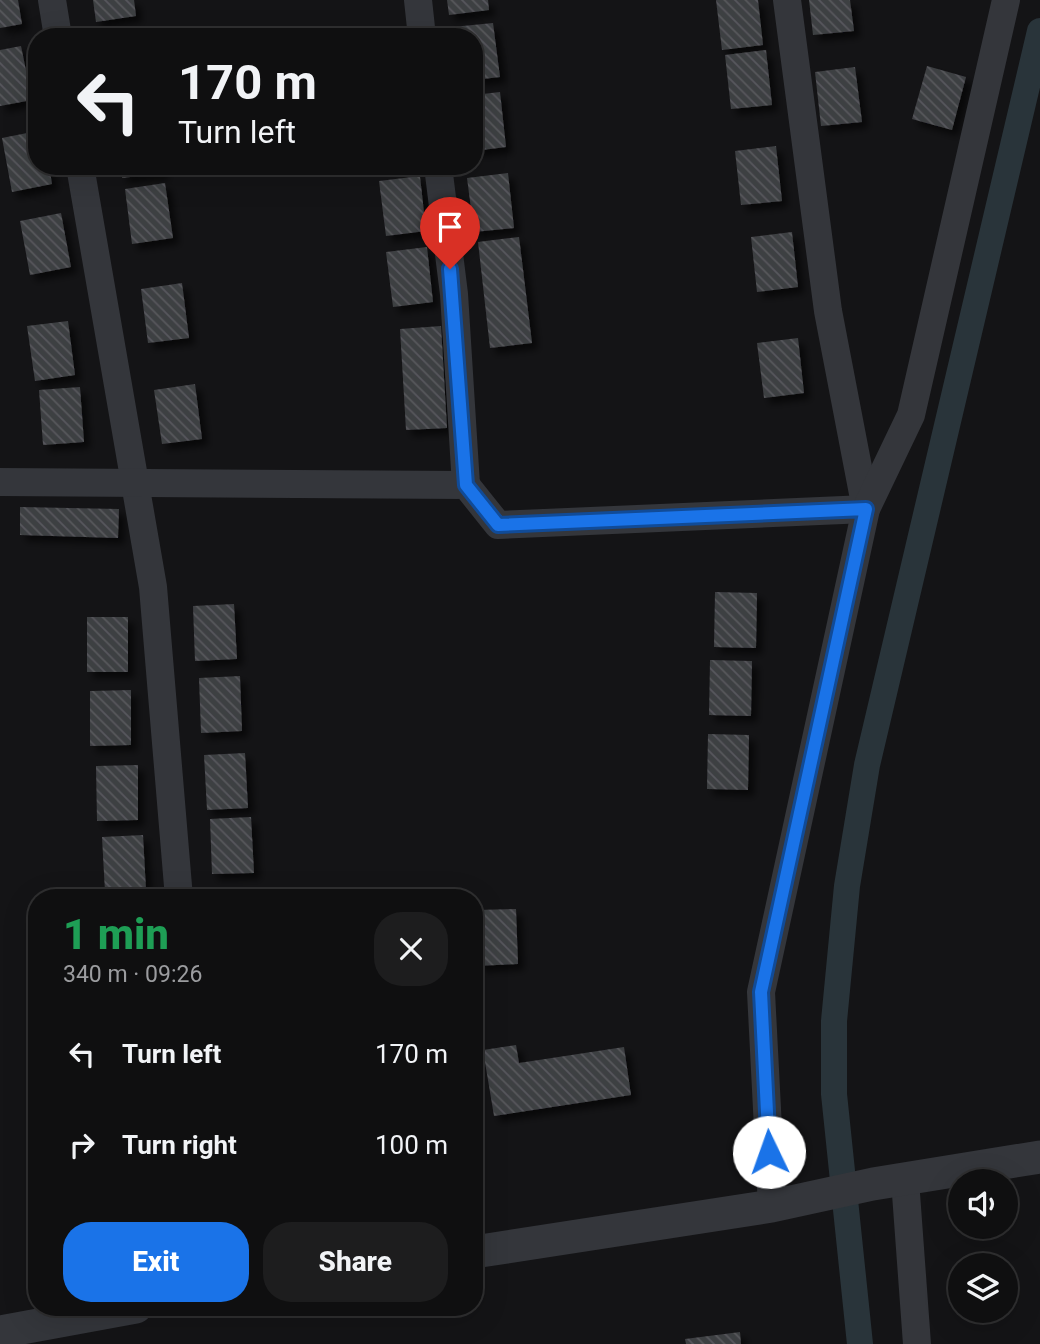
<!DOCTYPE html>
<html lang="en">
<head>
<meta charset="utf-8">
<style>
	body { margin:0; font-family:Roboto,sans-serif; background:#1d1d1e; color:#f1f3f6; height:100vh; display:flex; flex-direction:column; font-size:26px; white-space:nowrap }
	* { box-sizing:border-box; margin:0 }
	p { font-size:23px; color:#9b9c9f }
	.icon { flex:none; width:38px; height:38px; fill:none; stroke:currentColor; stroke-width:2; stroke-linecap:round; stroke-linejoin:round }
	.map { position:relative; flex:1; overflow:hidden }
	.panel { position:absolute; left:28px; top:889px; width:455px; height:427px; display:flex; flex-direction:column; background:#0f0f10; border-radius:28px; box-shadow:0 7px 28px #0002,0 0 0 2px #2f2f30 }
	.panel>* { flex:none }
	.banner { position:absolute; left:28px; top:28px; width:455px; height:147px; border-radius:28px; box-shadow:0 7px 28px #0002,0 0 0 2px #2f2f30; background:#0f0f10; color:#f1f3f6; overflow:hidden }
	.buttons { position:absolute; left:948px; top:1169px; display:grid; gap:14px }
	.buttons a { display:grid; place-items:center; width:70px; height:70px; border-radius:50%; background:#0f0f10; box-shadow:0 7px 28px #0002,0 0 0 2px #2f2f30; font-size:35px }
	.pin { position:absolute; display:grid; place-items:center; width:60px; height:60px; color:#fff; margin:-72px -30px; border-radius:50% 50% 50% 0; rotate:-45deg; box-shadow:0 0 7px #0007 }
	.pin .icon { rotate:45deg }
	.me { position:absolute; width:77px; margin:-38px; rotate:357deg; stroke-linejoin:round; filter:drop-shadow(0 0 5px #0008) }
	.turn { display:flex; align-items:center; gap:24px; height:147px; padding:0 35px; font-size:32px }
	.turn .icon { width:91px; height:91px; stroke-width:2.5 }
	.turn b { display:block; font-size:49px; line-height:60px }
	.round { display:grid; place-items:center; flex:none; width:74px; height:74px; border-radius:28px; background:#1d1d1e }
	.headline { display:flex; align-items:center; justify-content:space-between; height:119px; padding:0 35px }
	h1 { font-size:42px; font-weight:800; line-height:52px; color:#1e9e55 }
	.primary-button { display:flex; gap:14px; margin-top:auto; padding:14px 35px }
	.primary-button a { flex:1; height:80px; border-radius:28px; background:#1a73e8; color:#fff; font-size:28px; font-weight:800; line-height:80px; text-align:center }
	.primary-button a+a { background:#1d1d1e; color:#f1f3f6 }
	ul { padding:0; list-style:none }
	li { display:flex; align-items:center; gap:21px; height:91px; padding:0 35px }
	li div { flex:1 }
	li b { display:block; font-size:26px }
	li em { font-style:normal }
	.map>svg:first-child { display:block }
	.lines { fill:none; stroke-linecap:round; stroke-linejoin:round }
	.canal { stroke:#29343a; stroke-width:26 }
	.building { fill:url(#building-back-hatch); filter:url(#shadow) }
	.minor { stroke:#34363b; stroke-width:28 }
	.tertiary { stroke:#34363b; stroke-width:33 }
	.route-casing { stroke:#114b97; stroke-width:18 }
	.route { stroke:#1a73e8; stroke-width:12 }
</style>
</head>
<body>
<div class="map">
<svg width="1040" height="1344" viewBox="0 0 1040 1344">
	<defs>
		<pattern id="building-back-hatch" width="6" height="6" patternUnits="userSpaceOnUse" patternTransform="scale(1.75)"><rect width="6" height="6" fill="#3e3f43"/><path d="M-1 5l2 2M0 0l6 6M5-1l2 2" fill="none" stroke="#57585c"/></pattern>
		<filter id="shadow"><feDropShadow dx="6" dy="6" stdDeviation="3.5" flood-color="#0009"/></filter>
	</defs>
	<rect width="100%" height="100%" fill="#141416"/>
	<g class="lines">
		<!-- canal -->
		<path class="canal" d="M860 1344 834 1094V1021L847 886 867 765 1040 31"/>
	</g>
	<!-- building -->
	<g class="building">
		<path d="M0 0H18L22 24 0 28Z"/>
		<path d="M93 0H134L136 16 96 22Z"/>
		<path d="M447 0H488L489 10 449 15Z"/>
		<path d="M716 0H758L763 45 722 50Z"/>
		<path d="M809 0H850L854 31 813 35Z"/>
		<path d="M493 23 500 77 474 80V37H454L453 27Z"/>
		<path d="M21 46 32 100 0 106V50Z"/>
		<path d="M766 50 772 105 731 109 725 55Z"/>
		<path d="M927 66 966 77 952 130 912 119Z"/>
		<path d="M855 67 862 122 821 126 815 72Z"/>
		<path d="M500 92 506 147 474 151V95Z"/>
		<path d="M37 131V166H49L52 184 12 192 2 138Z"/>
		<path d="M776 146 782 201 741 205 735 151Z"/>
		<path d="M121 166H162L163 173 122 178Z"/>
		<path d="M508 173 514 228 474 232 467 178Z"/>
		<path d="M420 176 426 231 386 236 379 181Z"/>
		<path d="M165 183 173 238 132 244 125 189Z"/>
		<path d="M61 213 71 267 30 275 20 221Z"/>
		<path d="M792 232 798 287 757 292 751 237Z"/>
		<path d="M519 237 532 343 490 348 478 242Z"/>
		<path d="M427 247 433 302 393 307 386 252Z"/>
		<path d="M182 283 189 338 148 343 141 289Z"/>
		<path d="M68 321 75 375 35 381 27 326Z"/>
		<path d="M441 326 447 428 406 430 400 329Z"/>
		<path d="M798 338 804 393 764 398 757 343Z"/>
		<path d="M195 384 202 439 162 444 154 390Z"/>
		<path d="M80 387 84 442 43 445 39 390Z"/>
		<path d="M20 507 119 509 118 538 20 535Z"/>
		<path d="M715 592 757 593 756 648 714 647Z"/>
		<path d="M234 604 237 659 195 661 193 606Z"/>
		<rect x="87" y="617" width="41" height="55"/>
		<path d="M710 660 752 661 751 716 709 715Z"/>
		<path d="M240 676 242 731 201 733 199 678Z"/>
		<path d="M131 690V745L90 746V691Z"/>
		<path d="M708 734 749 735 748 790 707 789Z"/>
		<path d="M245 753 248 808 207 810 204 755Z"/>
		<path d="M138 765V820L97 821 96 766Z"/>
		<path d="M251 817 254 873 212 874 210 819Z"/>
		<path d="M143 835 146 890 105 892 102 837Z"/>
		<path d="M516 909 518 964 477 966 475 910Z"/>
		<path d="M516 1045 519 1063 624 1047 631 1095 494 1116 483 1050Z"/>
		<path d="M740 1332 741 1344H686L685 1339Z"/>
	</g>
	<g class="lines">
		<!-- minor -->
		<g class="minor">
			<path d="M52 0 58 37"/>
			<path d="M418 0 422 37"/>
			<path d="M80 166 153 587 179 898"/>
			<path d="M438 166 454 294 466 485"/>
			<path d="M0 482 466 485 498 525 866 509 828 311 787 0"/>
			<path d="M905 1180 917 1344"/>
			<path d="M772 1206 761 992 866 509 911 415 1006 0"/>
		</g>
		<!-- tertiary -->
		<g class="tertiary">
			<path d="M474 1252 772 1206 873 1184 1040 1157"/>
			<path d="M0 1332 136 1307"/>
		</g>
	</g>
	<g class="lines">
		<!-- route casing -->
		<g class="route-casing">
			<path id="route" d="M450 269 466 485 498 525 866 509 761 992 769 1152"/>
		</g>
		<!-- route -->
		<use href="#route" class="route"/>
	</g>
</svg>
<div class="buttons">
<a><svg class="icon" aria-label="sound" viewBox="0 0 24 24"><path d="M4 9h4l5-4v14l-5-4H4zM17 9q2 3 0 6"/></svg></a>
<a><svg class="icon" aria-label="layers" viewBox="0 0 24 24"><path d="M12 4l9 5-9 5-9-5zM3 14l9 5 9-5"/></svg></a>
</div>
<div class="pin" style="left:450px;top:269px;background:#d93025"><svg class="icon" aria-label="arrive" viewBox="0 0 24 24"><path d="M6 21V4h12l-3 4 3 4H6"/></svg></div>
<svg class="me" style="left:769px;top:1152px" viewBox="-20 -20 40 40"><circle r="19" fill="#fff"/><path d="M0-13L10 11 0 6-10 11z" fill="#1a73e8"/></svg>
<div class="banner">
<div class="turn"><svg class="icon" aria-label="left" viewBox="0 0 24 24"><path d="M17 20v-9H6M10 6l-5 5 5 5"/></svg><div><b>170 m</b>Turn left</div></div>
</div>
<section class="panel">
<div class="headline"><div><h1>1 min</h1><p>340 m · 09:26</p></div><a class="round"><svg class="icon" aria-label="close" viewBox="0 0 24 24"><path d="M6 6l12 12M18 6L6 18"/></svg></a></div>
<ul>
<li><svg class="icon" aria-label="left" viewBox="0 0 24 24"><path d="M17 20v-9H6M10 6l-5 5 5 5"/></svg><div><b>Turn left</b></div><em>170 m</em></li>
<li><svg class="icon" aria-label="right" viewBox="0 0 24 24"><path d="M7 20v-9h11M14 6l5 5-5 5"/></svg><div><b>Turn right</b></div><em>100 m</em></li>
</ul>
<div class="primary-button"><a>Exit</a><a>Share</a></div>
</section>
</div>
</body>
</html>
